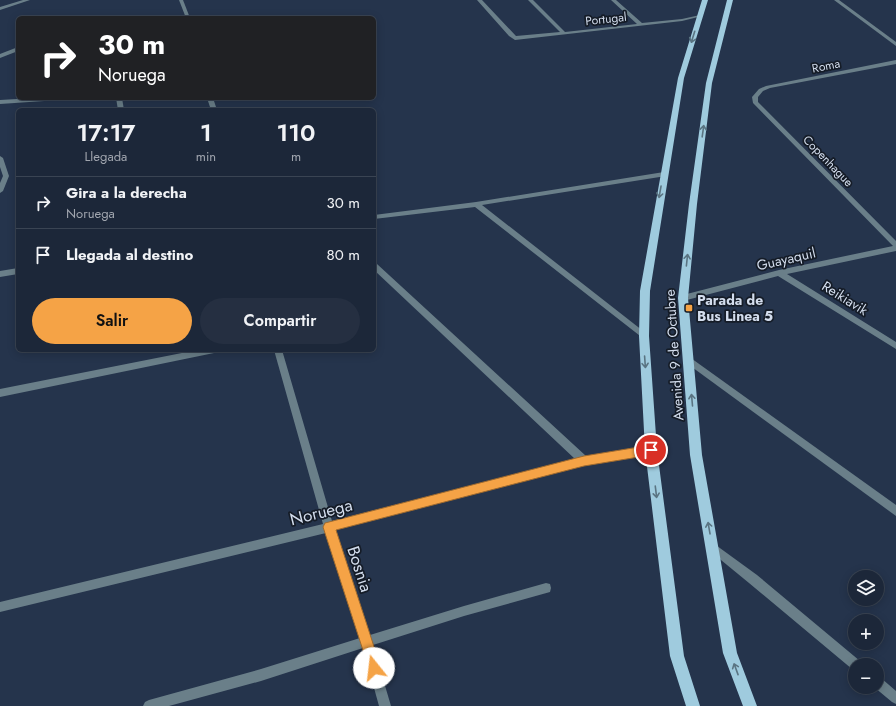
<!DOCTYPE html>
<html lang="es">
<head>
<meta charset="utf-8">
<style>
	body { margin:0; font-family:Jost,sans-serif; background:#252f41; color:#f1f3f6; height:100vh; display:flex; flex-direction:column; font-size:15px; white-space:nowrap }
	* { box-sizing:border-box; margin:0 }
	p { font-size:13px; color:#a0a5ae }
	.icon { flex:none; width:22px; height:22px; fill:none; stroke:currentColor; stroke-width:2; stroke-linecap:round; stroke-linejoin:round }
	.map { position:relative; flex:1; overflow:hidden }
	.sheet { position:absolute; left:16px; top:108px; width:360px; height:244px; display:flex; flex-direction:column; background:#1c2739; border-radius:6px; box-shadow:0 2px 10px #0003,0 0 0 1px #3a4453 }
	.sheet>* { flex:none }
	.banner { position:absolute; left:16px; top:16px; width:360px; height:84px; border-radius:6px; box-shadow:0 2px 10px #0003,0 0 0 1px #3a4453; background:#202124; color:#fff; overflow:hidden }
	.controls { position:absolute; left:848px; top:570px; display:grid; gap:8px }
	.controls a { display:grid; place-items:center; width:36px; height:36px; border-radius:50%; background:#1c2739; box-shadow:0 2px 10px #0003,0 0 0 1px #3a4453; font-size:20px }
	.pin { position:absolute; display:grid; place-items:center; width:34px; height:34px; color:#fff; margin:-17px; border:2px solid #fff; border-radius:50%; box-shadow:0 1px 4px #0007 }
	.me { position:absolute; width:44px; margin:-22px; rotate:344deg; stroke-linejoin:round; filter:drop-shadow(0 0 3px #0008) }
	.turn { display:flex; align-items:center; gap:14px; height:84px; padding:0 16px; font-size:18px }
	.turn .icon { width:52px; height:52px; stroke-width:2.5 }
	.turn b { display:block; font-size:28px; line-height:34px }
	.eta { display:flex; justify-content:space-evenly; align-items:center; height:68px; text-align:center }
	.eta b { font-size:24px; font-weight:600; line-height:28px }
	.action { display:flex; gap:8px; margin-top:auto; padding:8px 16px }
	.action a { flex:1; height:46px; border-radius:24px; background:#f5a346; color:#111; font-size:16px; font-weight:600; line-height:46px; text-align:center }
	.action a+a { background:#252f41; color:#f1f3f6 }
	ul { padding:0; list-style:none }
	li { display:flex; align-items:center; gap:12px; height:52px; padding:0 16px; border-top:1px solid #3a4453 }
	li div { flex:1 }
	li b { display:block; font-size:15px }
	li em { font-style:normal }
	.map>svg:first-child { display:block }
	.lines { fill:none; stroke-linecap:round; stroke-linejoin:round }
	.minor { fill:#6a7f89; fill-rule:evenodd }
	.primary { fill:#9fcbde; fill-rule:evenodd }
	.oneway { stroke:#5a7482 }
	.route { fill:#f5a346; stroke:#9f6a2e }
	.poi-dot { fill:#f5a346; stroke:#151c27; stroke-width:1.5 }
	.labels { text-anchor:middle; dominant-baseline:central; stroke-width:3.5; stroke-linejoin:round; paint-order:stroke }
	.far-street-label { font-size:12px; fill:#d3dded; stroke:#151c27 }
	.street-label { font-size:14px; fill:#d3dded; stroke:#151c27 }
	.poi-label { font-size:14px; font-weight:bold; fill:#d3dded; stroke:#151c27; text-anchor:start }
	.near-street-label { font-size:17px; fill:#d3dded; stroke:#151c27 }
</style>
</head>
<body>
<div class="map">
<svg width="896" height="706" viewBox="0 0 896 706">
	<rect width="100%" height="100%" fill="#25344c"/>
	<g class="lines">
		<!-- minor -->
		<g class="minor">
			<path d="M23 0H30L0 10V7Z"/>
			<path d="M179 0H183L190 18H186Z"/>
			<path d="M477 0H482L516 36 560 32 528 0H533L565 32 637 24 611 0H616L642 23 682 19 700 15 702 16 682 21 515 40 509 36Z"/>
			<path d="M834 0H839L896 42V46Z"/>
			<path d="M18 47V51L0 58V54Z"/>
			<path d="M896 60V64L770 88 763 91 758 97V102L896 241V251L787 274 896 342V349L778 276 683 301 680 300 679 298 683 295 779 270 893 246 753 103 752 97 759 89 766 86Z"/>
			<path d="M34 98H62L59 100 0 104V100Z"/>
			<path d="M116 98H122L124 110H118Z"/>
			<path d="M207 98H213L217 110H211Z"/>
			<path d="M0 156 3 158 9 176 3 191 0 193V183L3 176 0 167Z"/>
			<path d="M664 172 667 174 666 176 482 205 647 334 648 336 647 338 644 339 475 207 374 219V215L476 202Z"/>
			<path d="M374 263 377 264 586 456 651 446 654 447 655 450 654 453 651 454 584 465 335 530 370 635 464 606 546 583 550 584 551 588 550 592 464 616 373 645 391 706H379L363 648 261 681 169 706H143L145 702 149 700 261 669 360 638 326 533 0 612V602L323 524 274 350H282L332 521 575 459 374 270Z"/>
			<path d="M18 268V274L0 277V271Z"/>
			<path d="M197 350H218L217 352 214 353 0 397V389Z"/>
			<path d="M688 356 896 505V516L685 362 684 360 685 358Z"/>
			<path d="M713 543 757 575 860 661 861 665H855V670L852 669 749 583 710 551 708 548 710 545Z"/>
			<path d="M877 676 881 678 896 691V704L892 702 874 687H877Z"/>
		</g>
		<!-- primary -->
		<g class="primary">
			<path d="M702 0H708L684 78 650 291 649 336 657 450 684 656 700 706H686L670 656 645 450 639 336 640 291 678 78Z"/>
			<path d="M727 0H733L712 83 697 204 688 298 702 455 737 653 757 706H743L723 653 690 455 678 298 689 204 706 83Z"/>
		</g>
	</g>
	<!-- one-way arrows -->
	<defs><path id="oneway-shaft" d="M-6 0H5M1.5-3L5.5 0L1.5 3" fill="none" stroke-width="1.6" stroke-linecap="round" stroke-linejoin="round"/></defs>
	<g class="oneway">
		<use href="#oneway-shaft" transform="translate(693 37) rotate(107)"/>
		<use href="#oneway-shaft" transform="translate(703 131) rotate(-82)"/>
		<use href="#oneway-shaft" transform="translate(660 192) rotate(100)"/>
		<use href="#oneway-shaft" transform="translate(687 260) rotate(-84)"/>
		<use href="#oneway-shaft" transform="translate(645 362) rotate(86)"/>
		<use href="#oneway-shaft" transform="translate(692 400) rotate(-95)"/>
		<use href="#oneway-shaft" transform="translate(656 492) rotate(83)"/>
		<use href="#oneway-shaft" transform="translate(709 528) rotate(-100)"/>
		<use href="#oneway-shaft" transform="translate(736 669) rotate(-110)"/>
	</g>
	<!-- route -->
	<path class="route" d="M651 445 654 446 656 450 654 453 651 455 584 466 336 530 381 668 379 672 374 674 370 672 323 527 325 523 584 456Z"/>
	<!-- markers -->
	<rect class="poi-dot" x="685" y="304" width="8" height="8" rx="2"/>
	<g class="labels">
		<!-- far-street labels -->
		<g class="far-street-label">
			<text transform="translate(606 19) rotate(-6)">Portugal</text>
			<text transform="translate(826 66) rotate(-11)">Roma</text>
			<text transform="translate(828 161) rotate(46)">Copenhague</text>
		</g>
		<!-- street labels -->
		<g class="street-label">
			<text transform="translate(786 259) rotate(-13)">Guayaquil</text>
			<text transform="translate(845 298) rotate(32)">Reikiavik</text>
			<text transform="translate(674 355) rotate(-94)">Avenida 9 de Octubre</text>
		</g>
		<!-- poi labels -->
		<g class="poi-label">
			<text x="697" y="300">Parada de<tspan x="697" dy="16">Bus Linea 5</tspan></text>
		</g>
		<!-- near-street labels -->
		<g class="near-street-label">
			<text transform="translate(321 512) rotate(-14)">Noruega</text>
			<text transform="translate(360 569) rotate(72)">Bosnia</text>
		</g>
	</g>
</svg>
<div class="controls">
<a><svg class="icon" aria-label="layers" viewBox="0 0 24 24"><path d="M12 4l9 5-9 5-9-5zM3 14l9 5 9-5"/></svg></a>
<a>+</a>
<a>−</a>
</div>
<div class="pin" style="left:651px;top:450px;background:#d93025"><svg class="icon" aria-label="arrive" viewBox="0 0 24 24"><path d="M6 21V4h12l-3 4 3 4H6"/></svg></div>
<svg class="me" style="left:374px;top:668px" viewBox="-20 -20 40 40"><circle r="19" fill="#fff"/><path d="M0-13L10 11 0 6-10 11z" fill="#f5a346"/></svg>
<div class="banner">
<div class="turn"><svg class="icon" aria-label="right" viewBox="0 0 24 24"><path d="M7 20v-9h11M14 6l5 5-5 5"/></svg><div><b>30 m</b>Noruega</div></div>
</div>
<section class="sheet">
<div class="eta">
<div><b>17:17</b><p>Llegada</p></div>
<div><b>1</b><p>min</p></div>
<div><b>110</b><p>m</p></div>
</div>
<ul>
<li><svg class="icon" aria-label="right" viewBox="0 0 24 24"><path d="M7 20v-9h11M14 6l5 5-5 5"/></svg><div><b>Gira a la derecha</b><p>Noruega</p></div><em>30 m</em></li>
<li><svg class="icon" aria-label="arrive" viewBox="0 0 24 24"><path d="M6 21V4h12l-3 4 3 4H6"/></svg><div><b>Llegada al destino</b></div><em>80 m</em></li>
</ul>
<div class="action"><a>Salir</a><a>Compartir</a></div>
</section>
</div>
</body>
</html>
